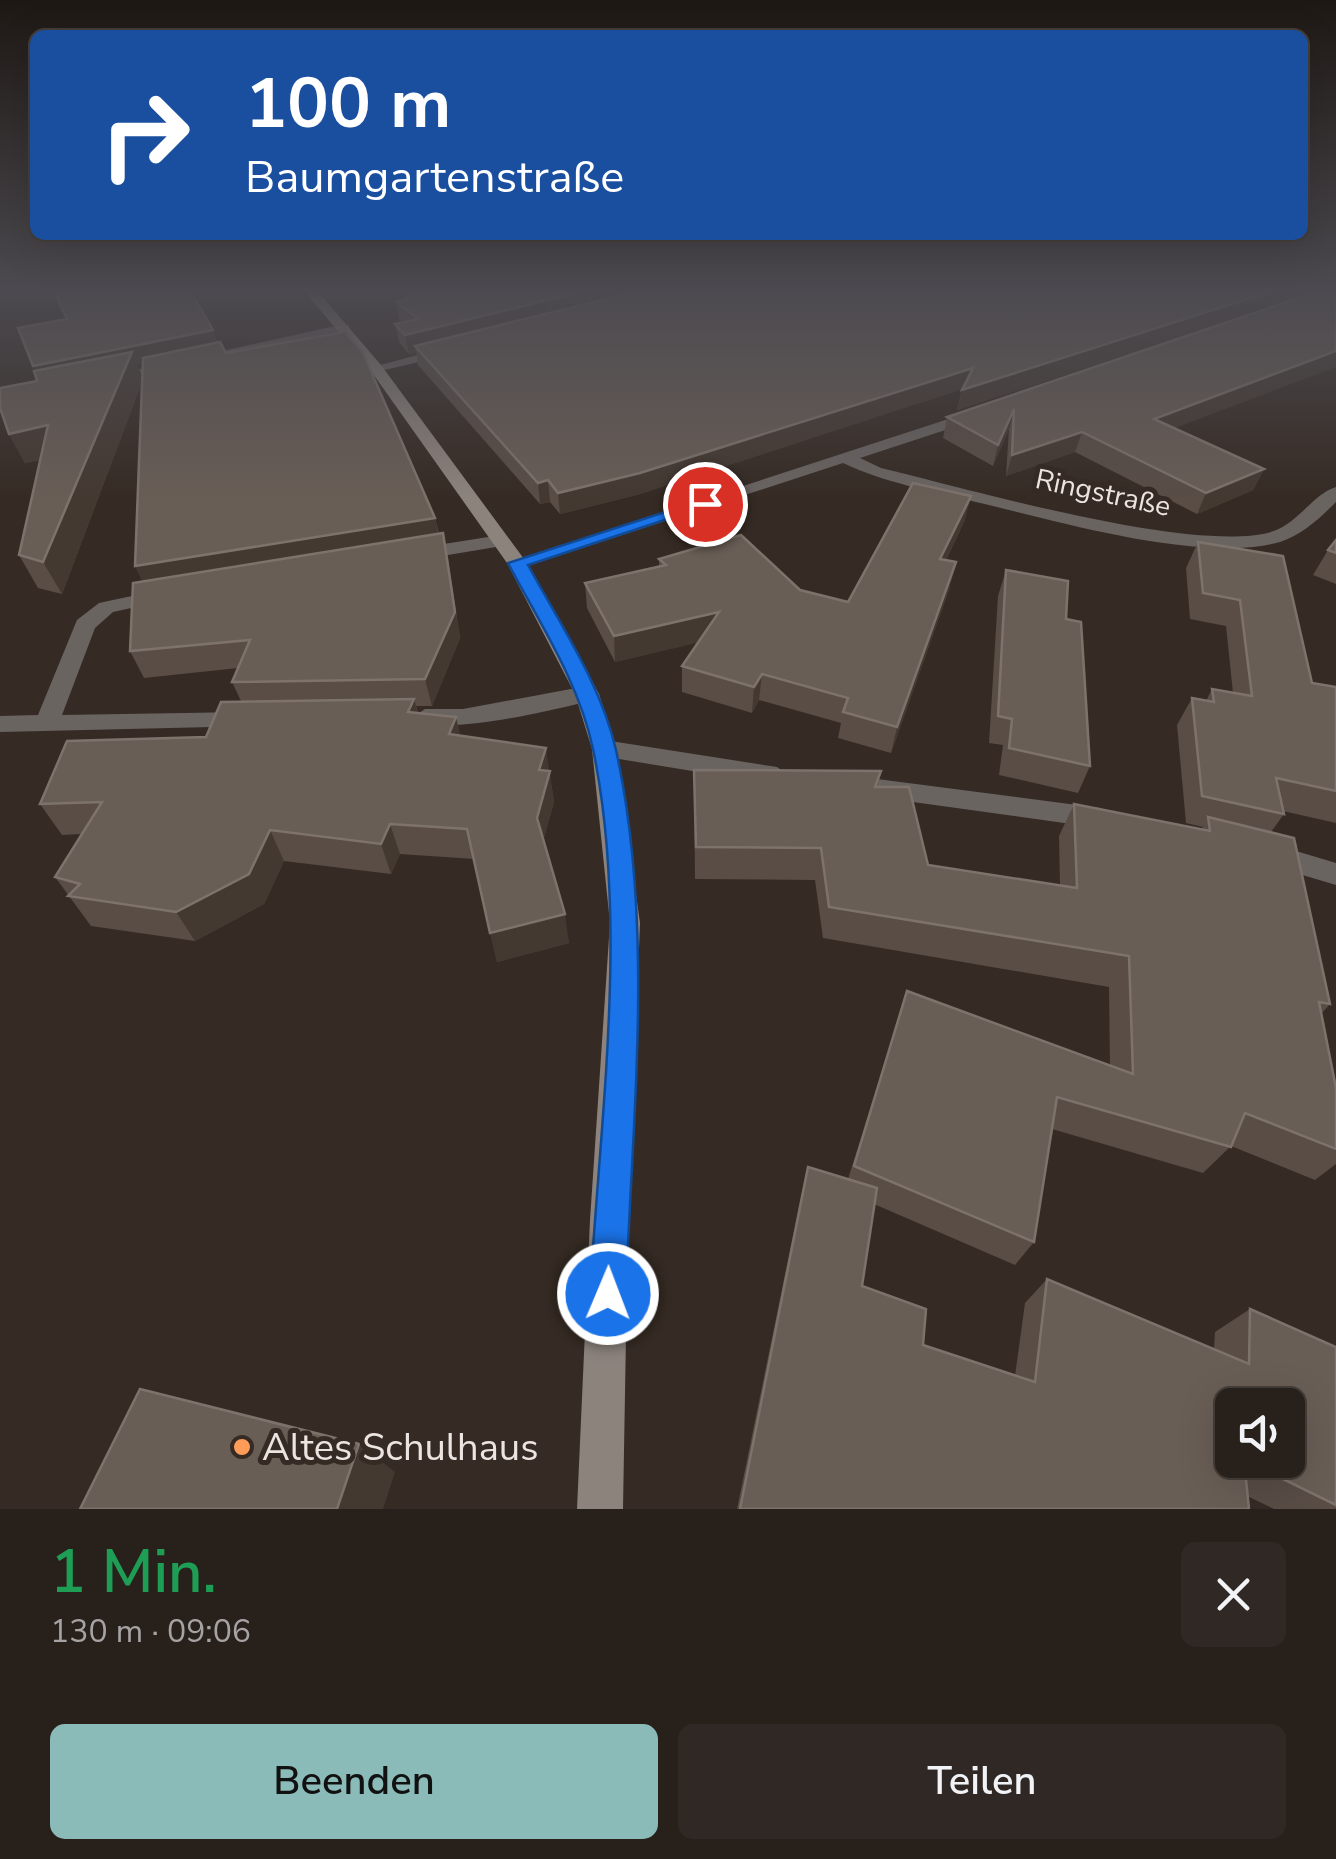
<!DOCTYPE html>
<html lang="de">
<head>
<meta charset="utf-8">
<style>
	body { margin:0; font-family:"Nunito Sans",sans-serif; background:#302824; color:#f1f3f6; height:100vh; display:flex; flex-direction:column; font-size:38px; white-space:nowrap }
	* { box-sizing:border-box; margin:0 }
	p { font-size:32px; color:#a5a3a3 }
	.icon { flex:none; width:55px; height:55px; fill:none; stroke:currentColor; stroke-width:2; stroke-linecap:round; stroke-linejoin:round }
	.map { position:relative; height:1509px; overflow:hidden }
	.panel { display:flex; flex-direction:column; background:#28201b; flex:1 }
	.panel>* { flex:none }
	.banner { position:absolute; left:30px; top:30px; width:1278px; height:210px; border-radius:15px; box-shadow:0 10px 40px #0002,0 0 0 2px #443e3a; background:#1a4fa0; color:#fff; overflow:hidden }
	.fabs { position:absolute; left:1215px; top:1388px; display:grid; gap:20px }
	.fabs a { display:grid; place-items:center; width:90px; height:90px; border-radius:15px; background:#28201b; box-shadow:0 10px 40px #0002,0 0 0 2px #443e3a; font-size:50px }
	.pin { position:absolute; display:grid; place-items:center; width:85px; height:85px; color:#fff; margin:-42px; border:5px solid #fff; border-radius:50%; box-shadow:0 2px 10px #0007 }
	.me { position:absolute; width:110px; margin:-55px; rotate:1deg; stroke-linejoin:round; filter:drop-shadow(0 0 8px #0008) }
	.turn { display:flex; align-items:center; gap:35px; height:210px; padding:0 50px; font-size:45px }
	.turn .icon { width:130px; height:130px; stroke-width:2.5 }
	.turn b { display:block; font-size:70px; line-height:85px }
	.round { display:grid; place-items:center; flex:none; width:105px; height:105px; border-radius:15px; background:#302824 }
	.head { display:flex; align-items:center; justify-content:space-between; height:170px; padding:0 50px }
	h1 { font-size:60px; font-weight:600; line-height:75px; color:#1e9e55 }
	.primary-button { display:flex; gap:20px; margin-top:auto; padding:20px 50px }
	.primary-button a { flex:1; height:115px; border-radius:15px; background:#8bbbb9; color:#111; font-size:40px; font-weight:600; line-height:115px; text-align:center }
	.primary-button a+a { background:#302824; color:#f1f3f6 }
	.map>svg:first-child { display:block }
	.lines { fill:none; stroke-linecap:round; stroke-linejoin:round }
	.street { fill:#6a6461; fill-rule:evenodd }
	.secondary { fill:#8c837d; fill-rule:evenodd }
	.wall { fill:#594d46; fill-rule:evenodd }
	.shaded-wall { fill:#443931 }
	.building { fill:#695e56; stroke:#7d736c; stroke-width:2.5 }
	.route { fill:#1a73e8; stroke:#114b97; stroke-width:2.5 }
	.poi-dot { fill:#fe9c58; stroke:#362b24; stroke-width:4 }
	.labels { text-anchor:middle; dominant-baseline:central; stroke-width:10; stroke-linejoin:round; paint-order:stroke }
	.far-street-label { font-size:28px; fill:#ece4e0; stroke:#362b24 }
	.near-poi-label { font-size:38px; fill:#ece4e0; stroke:#362b24; text-anchor:start }
</style>
</head>
<body>
<div class="map">
<svg width="1336" height="1509" viewBox="0 0 1336 1509">
	<rect width="100%" height="100%" fill="#362b24"/>
	<g class="lines">
		<!-- street -->
		<g class="street">
			<path d="M344 324 349 325V331L108 382 101 378Z"/>
			<path d="M448 347 453 348V354L376 372 369 368Z"/>
			<path d="M976 410 982 412V418L860 458 881 468C966 488 1198 556 1274 531 1299 522 1313 494 1336 487V502C1320 518 1302 535 1280 542 1200 564 1057 521 976 502 932 491 885 483 843 463L524 567 517 569 507 563Z"/>
			<path d="M501 535 508 537V545L412 561 402 555 412 549Z"/>
			<path d="M165 589 175 595 172 599 113 612 95 628 62 715 245 712 257 720 254 726 0 732V716L38 715 77 620 99 603Z"/>
			<path d="M587 686 599 694 595 699C566 708 430 740 413 717L425 709H463Z"/>
			<path d="M604 740 777 767 790 776 777 785 595 755 592 749Z"/>
			<path d="M877 779 1100 808 1109 811 1113 818 1109 825 1100 828 877 797 868 795 864 788 868 781Z"/>
			<path d="M1266 842 1336 863V885L1256 861 1252 853 1256 845Z"/>
		</g>
		<!-- secondary -->
		<path class="secondary" d="M302 288H315L381 365 527 563 599 694 616 749 640 923 628 1220 623 1509H577L590 1220 610 923 592 749 575 694 507 563 371 371Z"/>
	</g>
	<!-- wall -->
	<g class="wall">
		<path d="M395 288H1336L1175 428 1264 469 1253 490 1197 514 1075 452 1006 476 1009 429 993 466 943 438 947 417 1308 295 957 410 962 389 640 494 560 514 550 502 540 504 418 365 416 352 409 354 399 342 395 324 402 322 399 320 396 302 405 300Z"/>
		<path d="M213 330 217 342 226 353 435 518 439 533 448 558 460 638 432 706H416L418 713 460 736 549 771 554 802 543 841 569 943 497 962 474 859 400 854 391 874 284 861 264 904 195 941 91 926 55 877 82 834 62 835 40 804 206 737 241 701 232 682 238 668 144 678 130 651 142 582V382L62 594 38 588 19 555 40 460 25 463 9 434 37 381 35 371ZM142 362V377L137 364Z"/>
		<path d="M965 520 946 560 950 587 891 753 838 738 841 723 759 700 752 713 682 692V666L698 642 615 662 587 608 585 583 659 567V559L848 602Z"/>
		<path d="M1336 540V584L1313 575 1328 550Z"/>
		<path d="M1198 542 1312 683 1336 687V823L1283 811 1284 814 1271 832 1330 1004 1322 1013 1336 1088V1164L1315 1180 1231 1146 1203 1173 1052 1129 1034 1242 1015 1265 874 1204 862 1286 923 1345 1015 1376 1025 1303 1047 1279 1214 1349 1215 1332 1250 1309 1336 1347V1509H1274L1247 1496 1249 1509H737L801 1196 808 1167 848 1179 907 991 1110 1066 1109 987 823 938 815 880 695 879 694 770 881 771 877 787 928 865 1060 885 1059 836 1074 804 1201 829 1203 827 1186 823 1177 725 1192 698 1206 701 1212 689 1233 693 1226 626 1190 619 1186 568Z"/>
		<path d="M1006 570 1066 619 1090 766 1078 793 999 775 1003 745 989 743 998 596Z"/>
	</g>
	<!-- shaded-wall -->
	<g class="shaded-wall">
		<path d="M597 288H668L415 346 416 352 409 354 405 335Z"/>
		<path d="M1282 288H1328L957 410 962 390Z"/>
		<path d="M213 330 218 346 137 364 143 379 62 594 43 562 126 366 41 384 33 366Z"/>
		<path d="M1336 351V367L1146 439 1154 419Z"/>
		<path d="M973 368 969 387 640 494 560 514 558 493Z"/>
		<path d="M1014 409 1009 429 993 466 998 445Z"/>
		<path d="M48 425 63 454 25 463 9 434Z"/>
		<path d="M1082 432 1075 452 1006 476 1012 455Z"/>
		<path d="M1264 469 1253 490 1197 514 1206 493Z"/>
		<path d="M548 480 550 502 540 504 538 483Z"/>
		<path d="M971 496 965 520 934 584 940 559Z"/>
		<path d="M435 518 440 540 146 590 135 566Z"/>
		<path d="M443 533 460 638 432 706 425 679Z"/>
		<path d="M956 562 950 587 891 753 897 727Z"/>
		<path d="M719 612 718 638 615 662 614 636Z"/>
		<path d="M762 674 759 700 752 713 754 687Z"/>
		<path d="M414 699 422 729 408 712Z"/>
		<path d="M456 717 463 747 449 734Z"/>
		<path d="M546 748 554 802 541 849 537 818 539 770Z"/>
		<path d="M390 824 400 854 391 874 381 844Z"/>
		<path d="M270 830 284 861 264 904 195 941 176 912Z"/>
		<path d="M565 914 569 943 497 962 490 933Z"/>
		<path d="M359 1444 395 1472 383 1509H337Z"/>
	</g>
	<!-- building -->
	<g class="building">
		<path d="M56 288H189L213 330 33 366 18 328 67 319 58 300Z"/>
		<path d="M408 288H597L405 335 395 324 419 319 396 302 417 297Z"/>
		<path d="M651 288H1282L962 390 973 368 640 473 558 493 548 480 538 483 415 346Z"/>
		<path d="M1328 288H1336V351L1154 419 1264 469 1206 493 1082 432 1012 455 1014 409 998 445 947 417Z"/>
		<path d="M345 332 363 353 435 518 135 566 143 358 220 342 226 353Z"/>
		<path d="M132 352 43 562 19 555 48 425 9 434 0 408V388L37 381 34 371Z"/>
		<path d="M913 483 971 496 940 559 956 562 897 727 843 712 848 698 762 674 754 687 682 666 719 612 614 636 585 583 666 565 659 559 741 535 800 590 848 602Z"/>
		<path d="M443 533 455 612 425 679 232 682 250 640 130 651 133 583Z"/>
		<path d="M1336 540V553L1328 550Z"/>
		<path d="M1198 542 1283 556 1312 683 1336 687V791L1276 778 1284 814 1202 796 1192 698 1214 702 1212 689 1252 696 1240 600 1203 593Z"/>
		<path d="M1006 570 1068 581 1066 619 1081 622 1090 766 1009 748 1012 719 998 716Z"/>
		<path d="M414 699 408 712 456 717 449 734 546 748 539 770 550 771 537 818 565 914 490 933 467 829 390 824 381 844 270 830 249 874 176 912 68 896 80 884 55 877 102 802 40 804 67 741 206 737 221 702Z"/>
		<path d="M694 770 881 771 875 787H909L928 865 1077 888 1074 804 1210 831 1208 817 1294 838 1330 1004 1319 1002 1336 1088V1149L1245 1113 1231 1147 1057 1097 1034 1242 854 1166 907 991 1133 1074 1129 956 829 907 821 848 696 847Z"/>
		<path d="M808 1167 877 1188 862 1286 926 1309 923 1345 1035 1382 1047 1279 1249 1364 1250 1309 1336 1347V1505L1244 1460H1288V1405H1232V1460H1244L1249 1509H740Z"/>
		<path d="M140 1389 359 1444 337 1509H80Z"/>
	</g>
	<!-- sky -->
	<linearGradient id="sky" x2="0" y2="1"><stop stop-color="#1e1814"/><stop offset="0.58" stop-color="#4c4a50"/><stop offset="1" stop-color="#4c4a50" stop-opacity="0"/></linearGradient>
	<rect width="1336" height="499" fill="url(#sky)"/>
	<!-- route -->
	<path class="route" d="M699 501 713 504 528 565C560 624 601 684 616 750 655 927 632 1115 626 1294L620 1307 608 1313 595 1307 590 1294C600 1119 629 921 593 749 579 682 539 622 508 563Z"/>
	<!-- markers -->
	<circle class="poi-dot" cx="242" cy="1447" r="10"/>
	<g class="labels">
		<!-- far-street labels -->
		<g class="far-street-label">
			<text transform="translate(1103 493) rotate(12)">Ringstraße</text>
		</g>
		<!-- near-poi labels -->
		<g class="near-poi-label">
			<text x="262" y="1447">Altes Schulhaus</text>
		</g>
	</g>
</svg>
<div class="fabs">
<a><svg class="icon" aria-label="sound" viewBox="0 0 24 24"><path d="M4 9h4l5-4v14l-5-4H4zM17 9q2 3 0 6"/></svg></a>
</div>
<div class="pin" style="left:705px;top:504px;background:#d93025"><svg class="icon" aria-label="arrive" viewBox="0 0 24 24"><path d="M6 21V4h12l-3 4 3 4H6"/></svg></div>
<svg class="me" style="left:608px;top:1294px" viewBox="-20 -20 40 40"><circle r="17" fill="#1a73e8" stroke="#fff" stroke-width="3"/><path d="M0-11L8 9 0 5-8 9z" fill="#fff"/></svg>
<div class="banner">
<div class="turn"><svg class="icon" aria-label="right" viewBox="0 0 24 24"><path d="M7 20v-9h11M14 6l5 5-5 5"/></svg><div><b>100 m</b>Baumgartenstraße</div></div>
</div>
</div>
<section class="panel">
<div class="head"><div><h1>1 Min.</h1><p>130 m · 09:06</p></div><a class="round"><svg class="icon" aria-label="close" viewBox="0 0 24 24"><path d="M6 6l12 12M18 6L6 18"/></svg></a></div>
<div class="primary-button"><a>Beenden</a><a>Teilen</a></div>
</section>
</body>
</html>
